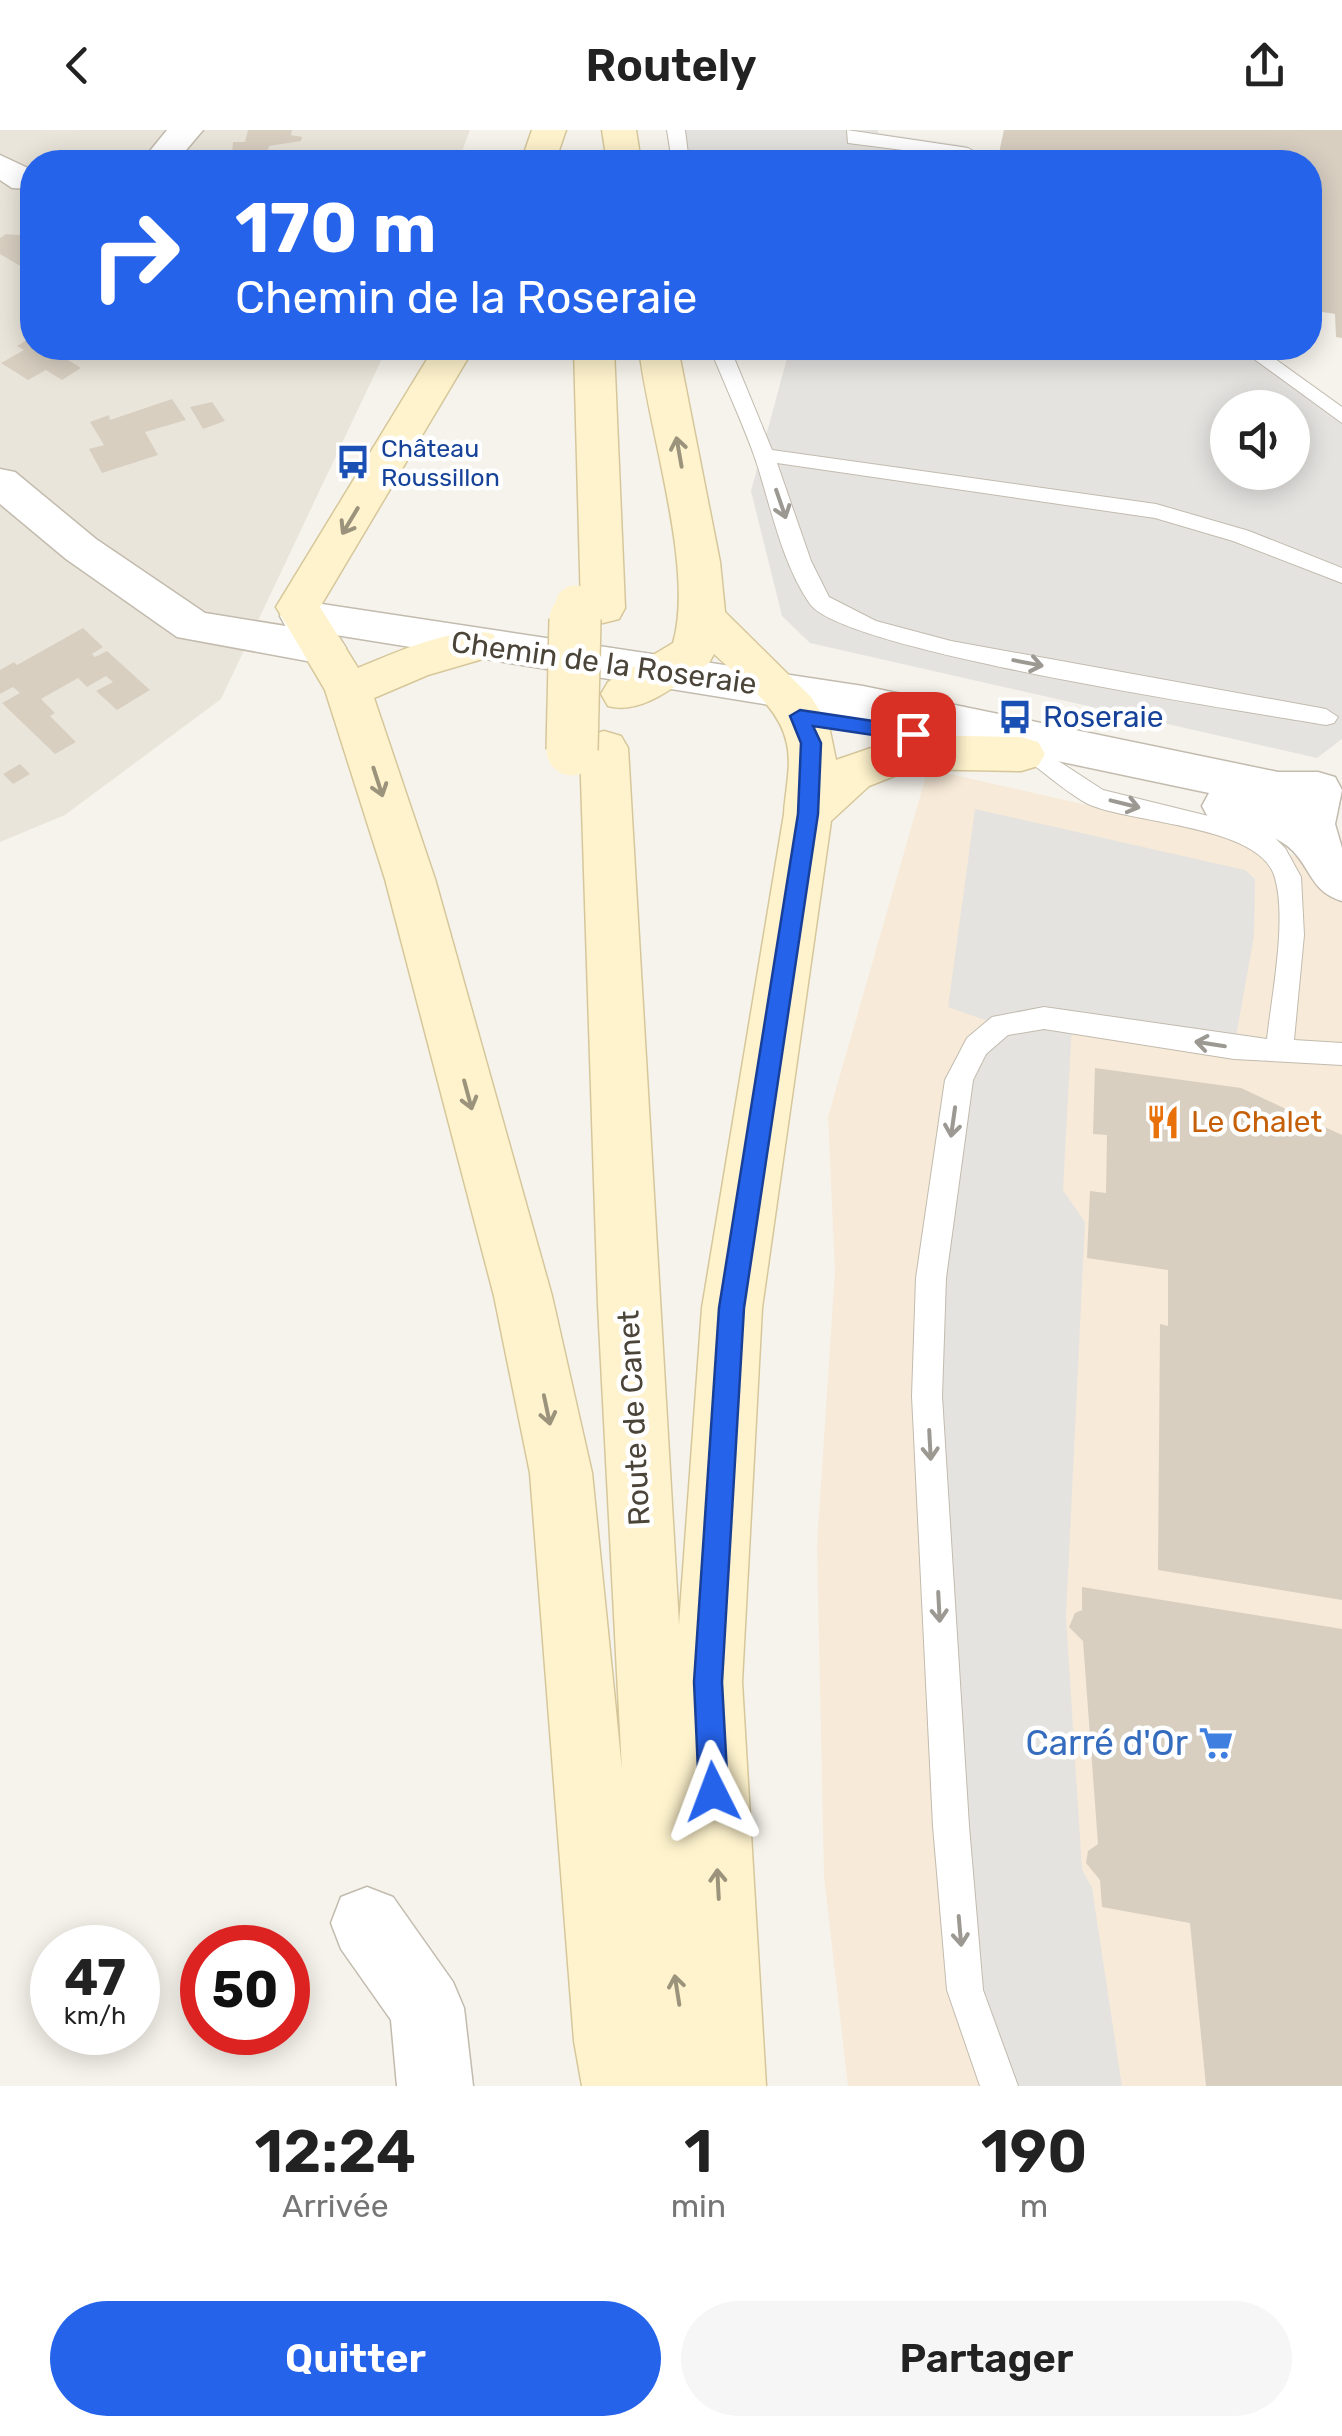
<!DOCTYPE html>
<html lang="fr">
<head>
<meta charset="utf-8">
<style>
	body { margin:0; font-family:Rubik,sans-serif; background:#f6f6f6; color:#222; height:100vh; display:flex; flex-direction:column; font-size:38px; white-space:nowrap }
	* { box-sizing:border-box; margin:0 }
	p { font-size:32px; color:#767676 }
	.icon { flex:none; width:55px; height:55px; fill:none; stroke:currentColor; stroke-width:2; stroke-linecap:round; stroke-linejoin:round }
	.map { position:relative; height:1956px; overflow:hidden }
	.sheet { display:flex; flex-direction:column; background:#fff; flex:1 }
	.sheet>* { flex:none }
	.hud { position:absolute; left:20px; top:20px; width:1302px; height:210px; border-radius:40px; box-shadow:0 5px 25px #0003; background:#2563eb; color:#fff; overflow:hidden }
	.controls { position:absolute; left:1210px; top:260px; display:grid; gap:20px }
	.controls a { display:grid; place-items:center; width:100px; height:100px; border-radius:50%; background:#fff; box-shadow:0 5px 25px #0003; font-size:50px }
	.speed { position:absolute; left:30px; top:1795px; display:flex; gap:20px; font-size:50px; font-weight:700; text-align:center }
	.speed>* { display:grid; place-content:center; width:130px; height:130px; border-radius:50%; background:#fff; box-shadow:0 5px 25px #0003; line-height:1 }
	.speed small { font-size:25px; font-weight:400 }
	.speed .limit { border:15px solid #d22; background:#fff; color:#111 }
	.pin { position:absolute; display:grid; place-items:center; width:85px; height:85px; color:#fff; margin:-42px; border-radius:20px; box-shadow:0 5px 15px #0006 }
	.me { position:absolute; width:110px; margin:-55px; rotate:357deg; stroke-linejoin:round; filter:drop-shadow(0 0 8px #0008) }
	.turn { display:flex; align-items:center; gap:35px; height:210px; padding:0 50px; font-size:45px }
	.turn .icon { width:130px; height:130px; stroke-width:2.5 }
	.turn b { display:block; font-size:70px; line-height:85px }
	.eta { display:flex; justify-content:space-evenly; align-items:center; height:170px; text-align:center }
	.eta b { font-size:60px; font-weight:600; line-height:70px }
	.primary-button { display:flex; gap:20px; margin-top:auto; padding:20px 50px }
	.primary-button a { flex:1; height:115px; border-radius:60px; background:#2563eb; color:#fff; font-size:40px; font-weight:600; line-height:115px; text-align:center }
	.primary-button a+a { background:#f6f6f6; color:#222 }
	header { display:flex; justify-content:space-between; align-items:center; height:130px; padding:0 50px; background:#fff; font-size:45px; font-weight:600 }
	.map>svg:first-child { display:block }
	.residential { fill:#eae5da }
	.commercial { fill:#f7ead8 }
	.parking { fill:#e5e3e0; fill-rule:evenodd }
	.building { fill:#d8cfc1 }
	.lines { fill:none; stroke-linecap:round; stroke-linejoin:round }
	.service-casing { stroke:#c2bbae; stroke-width:2 }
	.minor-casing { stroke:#c2bbae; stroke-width:3 }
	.tertiary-casing { stroke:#c2bbae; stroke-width:3 }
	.secondary-casing { stroke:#d6c79b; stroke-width:3 }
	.service { fill:#fff; fill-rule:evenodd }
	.minor { fill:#fff; fill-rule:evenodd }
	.tertiary { fill:#fff; fill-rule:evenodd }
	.secondary { fill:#fff3cd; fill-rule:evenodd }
	.secondary-bridge-far1-casing { stroke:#d6c79b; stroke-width:40; stroke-linecap:butt }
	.secondary-bridge-casing { stroke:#d6c79b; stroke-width:54; stroke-linecap:butt }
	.secondary-bridge-far1 { stroke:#fff3cd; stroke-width:39 }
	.secondary-bridge { stroke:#fff3cd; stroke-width:51 }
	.oneway { stroke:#9c937c }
	.oneway2 { stroke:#9c9892 }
	.route { fill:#2563eb; stroke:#184099; stroke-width:2.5 }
	.labels { text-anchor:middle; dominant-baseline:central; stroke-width:9; stroke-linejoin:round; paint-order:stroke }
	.far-transit-label { font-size:25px; fill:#164399; stroke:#fff; text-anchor:start }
	.street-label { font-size:30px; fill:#4b4439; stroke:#fff }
	.transit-label { font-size:30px; fill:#164399; stroke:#fff; text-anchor:start }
	.food-label { font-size:30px; fill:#c56008; stroke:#fff; text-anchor:start }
	.near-shop-label { font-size:35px; fill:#366cbe; stroke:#fff; text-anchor:end }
</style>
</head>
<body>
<header><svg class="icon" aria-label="back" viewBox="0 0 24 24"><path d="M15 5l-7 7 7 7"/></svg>Routely<svg class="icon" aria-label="share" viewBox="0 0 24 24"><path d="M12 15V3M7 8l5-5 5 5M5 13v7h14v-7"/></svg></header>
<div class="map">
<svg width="1342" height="1956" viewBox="0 0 1342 1956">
	<rect width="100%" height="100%" fill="#f6f3ec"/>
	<!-- residential -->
	<path class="residential" d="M0 0H470L458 32H32V218H387L221 569 65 685 0 712Z"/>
	<!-- commercial -->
	<path class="commercial" d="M928 639 1249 712 1325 735 1342 752V1956H848L824 1746 817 1415 835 1141 828 987Z"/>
	<!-- parking -->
	<g class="parking">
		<path d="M677 0H878V3L967 16 963 32H680Z"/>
		<path d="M768 218H1246L1342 288V609L1317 628 810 513 782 486 751 361 789 221ZM1228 278H1292V342H1228Z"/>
		<path d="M975 679 1245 740 1255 749 1254 806 1234 918 1072 894 1063 1060 1085 1092 1066 1487 1082 1739 1092 1758 1122 1956H999L965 1860 927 1266 959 950 999 895 948 877Z"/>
	</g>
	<!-- building -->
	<g class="building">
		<path d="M248 0H292L291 5 302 7 301 11 269 16 267 23H232L233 12H245Z"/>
		<path d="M1004 0H1342V208L1336 207 1335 184 1310 180V32H997Z"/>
		<path d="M6 104 32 106V124L22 137 0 124V108Z"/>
		<path d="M32 207V218H80L63 227 81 238 62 250 46 240 28 250 1 233 24 220 17 216Z"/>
		<path d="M172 269 186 290 145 302 158 325 102 343 89 319 104 315 90 292 109 285 110 290Z"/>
		<path d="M212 272 225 291 203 299 190 277Z"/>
		<path d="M83 498 103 517 92 524 95 527 107 521 150 560 117 580 96 561 113 552 106 546 87 557 78 548 41 569 55 583 50 586 76 612 55 624 2 573 20 563 13 557 0 564V540L14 532 17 535Z"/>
		<path d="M20 634 30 644 13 654 3 644Z"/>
		<path d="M1095 938 1241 958 1342 1005V1470L1158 1440 1160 1194 1168 1196V1140L1087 1128 1090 1061 1106 1063 1107 1005 1093 1004Z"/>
		<path d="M1082 1457 1342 1499V1956H1206L1190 1793 1102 1777 1100 1750 1086 1733 1088 1721 1098 1714 1083 1511 1069 1497 1075 1483 1082 1480Z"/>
	</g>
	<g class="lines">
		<!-- service casing -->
		<g class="service-casing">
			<g id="service">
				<path d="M667 0H685L689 32H672Z"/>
				<path d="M847 0 968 18 977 23 973 32H957L958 27 848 13Z"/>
				<path d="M710 218H730L772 320 1156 374 1249 401 1342 438V453L1233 411 1155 388 777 333 811 431 829 467 876 491 951 511 1326 579 1338 587 1334 593 1326 595C1247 581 844 522 810 474 782 434 771 377 756 331 743 293 725 256 710 218Z"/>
				<path d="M1239 218H1260L1342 277V293Z"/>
				<path d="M1040 619 1103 660 1245 695 1274 707 1285 718 1301 747 1304 805 1294 910 1342 913V935L1234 929 1044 899 1008 905 986 924 973 950 946 1148 942 1266 969 1696 983 1860 1018 1956H980L947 1860 933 1696 912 1266 916 1148 945 950 967 908 992 887 1044 877 1267 909C1272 864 1287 790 1275 748 1262 695 1132 694 1088 674 1069 664 1050 647 1032 634L1028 628 1032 622Z"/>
			</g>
		</g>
		<!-- minor casing -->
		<g class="minor-casing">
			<g id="minor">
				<path d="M167 0H203L176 32H141Z"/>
				<path d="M0 25 32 40V59L12 58 0 50Z"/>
				<path d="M0 339 15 342 96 409 205 483 323 502 339 507 346 518 339 529 323 534 177 507 66 429 0 374Z"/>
				<path d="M367 1757 393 1767 453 1852 464 1878 473 1956H397L391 1890 341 1819 331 1793 341 1767Z"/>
			</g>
		</g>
		<!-- tertiary casing -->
		<g class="tertiary-casing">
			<path id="tertiary" d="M302 471 863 556 1278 642H1318L1335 647 1342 660 1335 694 1342 718V771C1312 762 1312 741 1293 721 1272 700 1235 697 1209 689L1202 676 1209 663 863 590 286 497 280 486 286 475Z"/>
		</g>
		<!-- secondary casing -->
		<g class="secondary-casing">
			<g id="secondary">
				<path d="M532 0H566L555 32H521Z"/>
				<path d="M602 0H636L641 32H607Z"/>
				<path d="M434 218H474L320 477 358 538C392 524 458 494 493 504L500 515 493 526 428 545 374 568 435 749 552 1166 592 1343 622 1640 598 1175 580 618 587 606 604 601 621 606 628 618 679 1495 702 1178 784 684C785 662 792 636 787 614 780 577 741 549 714 524L709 533C679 552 643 586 608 576L601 564 608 552 673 513C695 440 648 298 639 218H678L720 432 725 482 811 567 829 596 836 630 909 605 1021 607 1038 612 1045 624 1038 636 1021 641 912 639 869 656 831 691 762 1178 742 1552 766 1956H582L574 1911 530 1343 494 1166 385 749 325 560 276 477Z"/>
				<path d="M574 218H614L625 478 619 489 603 493 587 489 581 478Z"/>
			</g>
		</g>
		<!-- service -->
		<use href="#service" class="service"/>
		<!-- minor -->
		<use href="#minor" class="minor"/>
		<!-- tertiary -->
		<use href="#tertiary" class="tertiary"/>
		<!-- secondary -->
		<use href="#secondary" class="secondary"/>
		<!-- secondary-bridge-far1 casing -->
		<g class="secondary-bridge-far1-casing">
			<path id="secondary-bridge-far1" d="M575 492V475"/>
		</g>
		<!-- secondary-bridge casing -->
		<g class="secondary-bridge-casing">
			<path id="secondary-bridge" d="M572 620 575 489"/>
		</g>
		<!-- secondary-bridge-far1 -->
		<use href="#secondary-bridge-far1" class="secondary-bridge-far1"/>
		<!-- secondary-bridge -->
		<use href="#secondary-bridge" class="secondary-bridge"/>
	</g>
	<!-- one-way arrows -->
	<defs><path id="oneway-shaft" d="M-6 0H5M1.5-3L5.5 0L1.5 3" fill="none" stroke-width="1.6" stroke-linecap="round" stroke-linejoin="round" transform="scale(2.5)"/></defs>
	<g class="oneway">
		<use href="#oneway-shaft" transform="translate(679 322) rotate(-100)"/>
		<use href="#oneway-shaft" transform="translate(350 391) rotate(121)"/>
		<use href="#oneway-shaft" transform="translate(378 652) rotate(72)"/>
		<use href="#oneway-shaft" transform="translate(468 965) rotate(75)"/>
		<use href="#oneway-shaft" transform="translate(547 1280) rotate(78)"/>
		<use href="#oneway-shaft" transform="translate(718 1754) rotate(-93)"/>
		<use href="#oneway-shaft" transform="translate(677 1860) rotate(-99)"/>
	</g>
	<g class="oneway2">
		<use href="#oneway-shaft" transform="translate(781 374) rotate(71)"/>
		<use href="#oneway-shaft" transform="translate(1028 533) rotate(11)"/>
		<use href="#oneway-shaft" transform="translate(1125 674) rotate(14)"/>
		<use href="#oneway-shaft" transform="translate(1210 914) rotate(-171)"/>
		<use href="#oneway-shaft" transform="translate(953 992) rotate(98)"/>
		<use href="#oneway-shaft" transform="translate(930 1315) rotate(87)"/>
		<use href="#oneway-shaft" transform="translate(939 1477) rotate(87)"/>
		<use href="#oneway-shaft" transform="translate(960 1801) rotate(85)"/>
	</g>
	<!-- route -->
	<path class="route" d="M800 580 913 597 923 604 913 611 813 596 821 613 818 684 744 1178 722 1552 728 1662 723 1672 713 1676 703 1672 699 1662 694 1552 719 1178 798 684 801 613 790 586Z"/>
	<!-- icons -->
	<defs>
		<g id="bus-bare" transform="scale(2.7)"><path d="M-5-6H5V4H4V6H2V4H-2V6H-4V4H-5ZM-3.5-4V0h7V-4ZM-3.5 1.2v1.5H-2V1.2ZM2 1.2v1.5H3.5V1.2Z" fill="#1a4fb4" stroke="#fff" stroke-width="2.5" paint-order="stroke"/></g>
		<g id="restaurant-bare" transform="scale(2.7)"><path d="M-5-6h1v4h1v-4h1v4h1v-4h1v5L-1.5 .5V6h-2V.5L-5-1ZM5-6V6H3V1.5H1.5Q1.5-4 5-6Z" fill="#e8710a" stroke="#fff" stroke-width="2.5" paint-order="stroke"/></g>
		<g id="supermarket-bare" transform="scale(2.7)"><path d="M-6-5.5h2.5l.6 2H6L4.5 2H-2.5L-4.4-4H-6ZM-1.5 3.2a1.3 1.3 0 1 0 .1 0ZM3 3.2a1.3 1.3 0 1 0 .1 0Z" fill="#3f7fe0" stroke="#fff" stroke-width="2.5" paint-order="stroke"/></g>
	</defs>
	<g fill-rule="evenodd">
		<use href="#bus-bare" x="353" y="332"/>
		<use href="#bus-bare" x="1015" y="587"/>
		<use href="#restaurant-bare" x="1163" y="992"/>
		<use href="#supermarket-bare" x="1216" y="1613"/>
	</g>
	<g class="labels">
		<!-- far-transit labels -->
		<g class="far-transit-label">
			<text x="381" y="318">Château<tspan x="381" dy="29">Roussillon</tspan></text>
		</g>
		<!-- street labels -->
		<g class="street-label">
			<text transform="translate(604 533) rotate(8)">Chemin de la Roseraie</text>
			<text transform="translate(634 1288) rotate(-93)">Route de Canet</text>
		</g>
		<!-- transit labels -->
		<g class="transit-label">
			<text x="1043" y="587">Roseraie</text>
		</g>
		<!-- food labels -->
		<g class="food-label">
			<text x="1191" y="992">Le Chalet</text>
		</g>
		<!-- near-shop labels -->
		<g class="near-shop-label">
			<text x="1188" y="1613">Carré d'Or</text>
		</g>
	</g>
</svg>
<div class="controls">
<a><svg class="icon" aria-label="sound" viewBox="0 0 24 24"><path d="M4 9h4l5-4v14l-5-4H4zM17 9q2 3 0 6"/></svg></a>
</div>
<div class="speed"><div>47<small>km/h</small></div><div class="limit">50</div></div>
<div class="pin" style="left:913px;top:604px;background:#d93025"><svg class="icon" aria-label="arrive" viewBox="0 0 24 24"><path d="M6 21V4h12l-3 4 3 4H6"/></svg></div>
<svg class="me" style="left:713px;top:1662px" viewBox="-20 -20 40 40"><path d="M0-17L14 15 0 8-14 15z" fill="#2563eb" stroke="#fff" stroke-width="4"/></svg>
<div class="hud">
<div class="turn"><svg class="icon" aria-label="right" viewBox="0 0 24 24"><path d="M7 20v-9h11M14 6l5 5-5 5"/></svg><div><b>170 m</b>Chemin de la Roseraie</div></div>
</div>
</div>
<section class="sheet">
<div class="eta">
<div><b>12:24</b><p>Arrivée</p></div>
<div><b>1</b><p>min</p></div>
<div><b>190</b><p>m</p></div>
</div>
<div class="primary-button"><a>Quitter</a><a>Partager</a></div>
</section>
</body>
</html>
